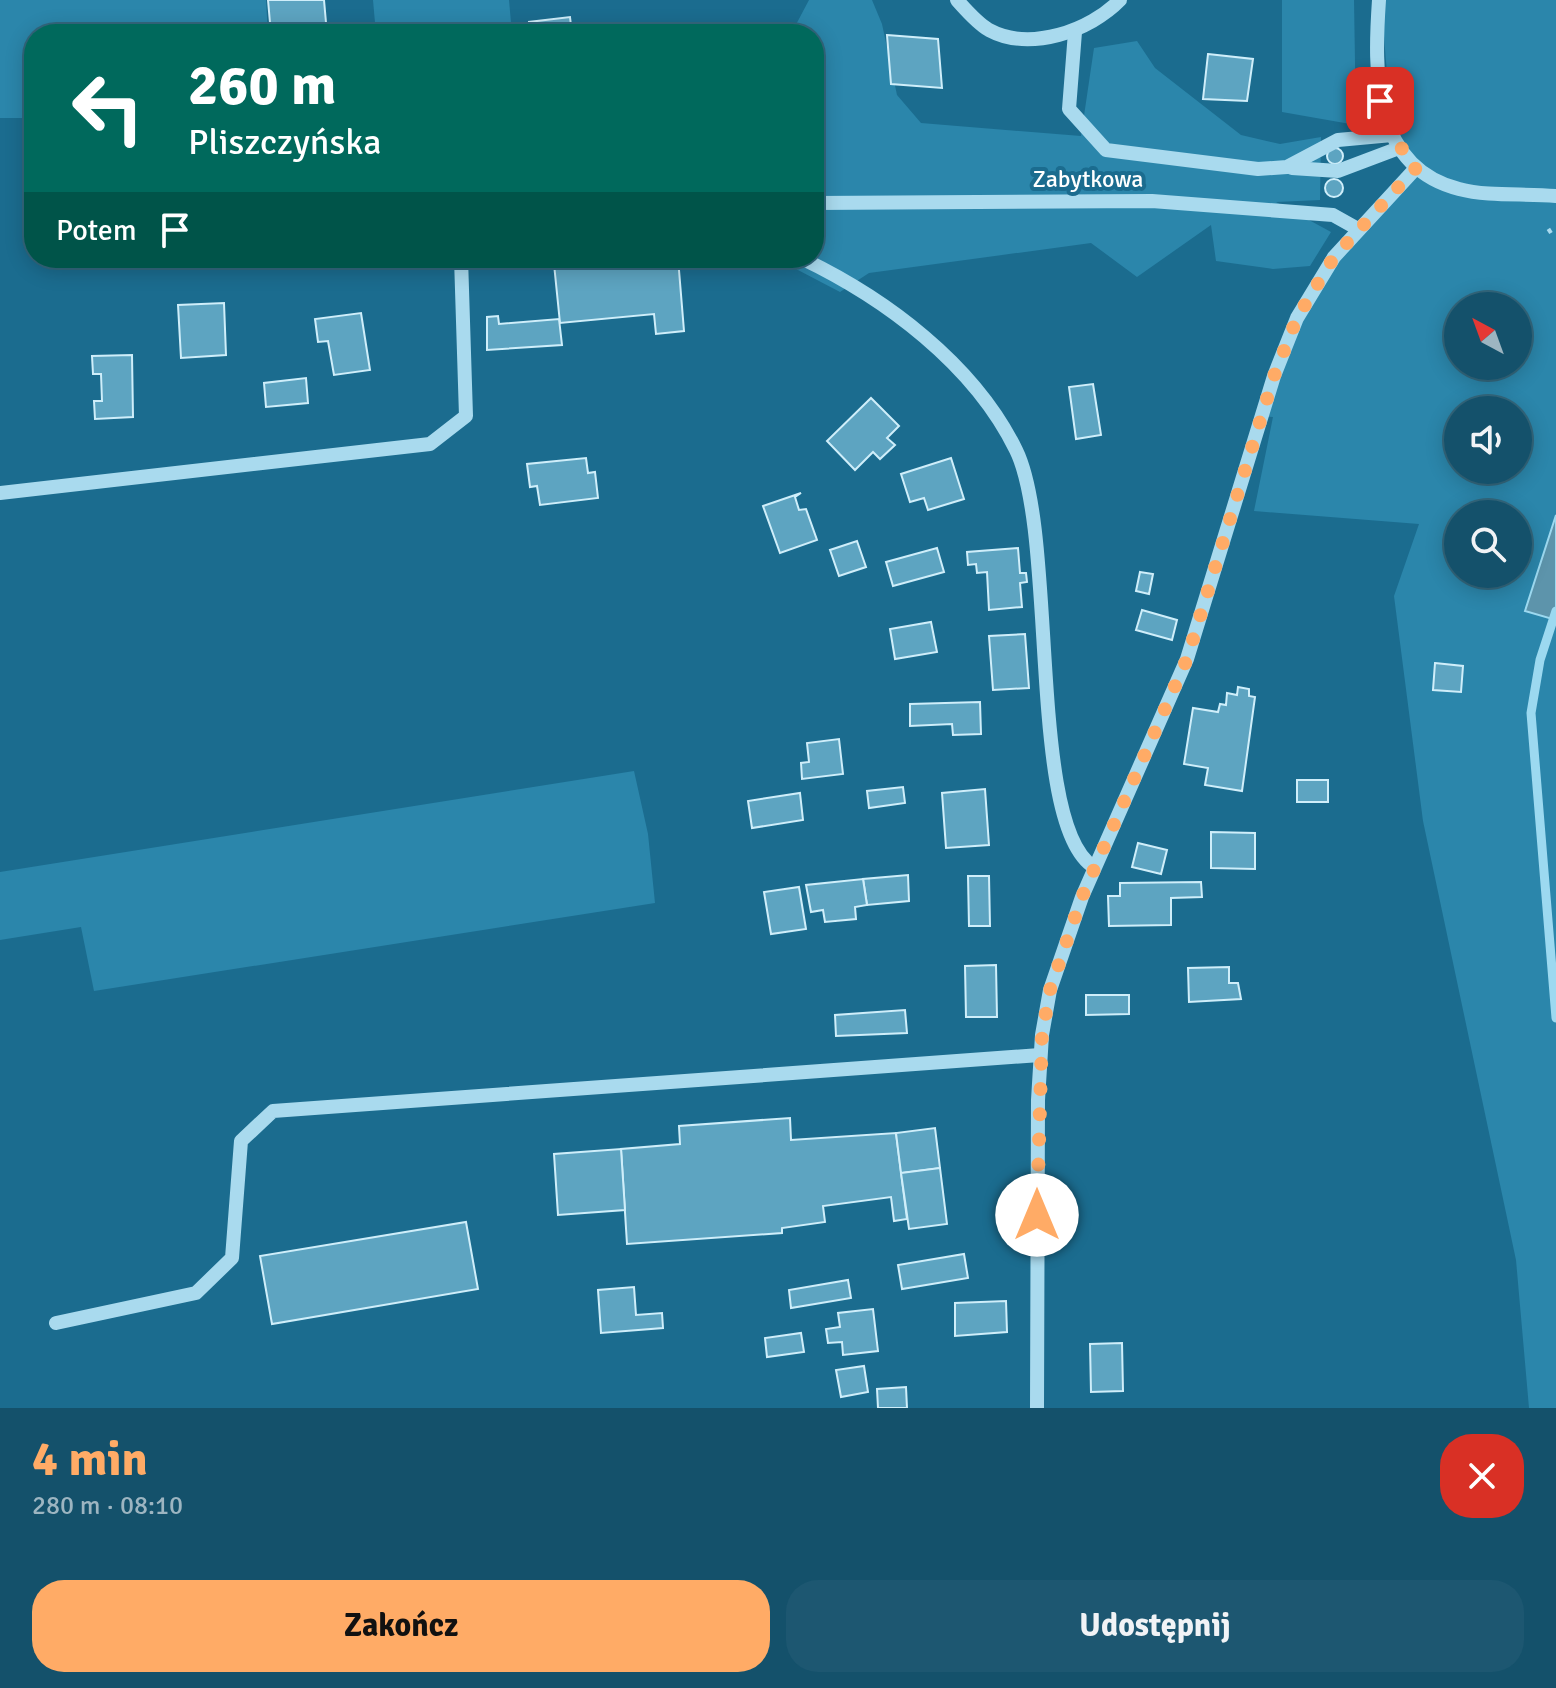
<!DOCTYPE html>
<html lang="pl">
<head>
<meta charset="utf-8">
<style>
	body { margin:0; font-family:Signika,sans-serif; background:#1d5771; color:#f1f3f6; height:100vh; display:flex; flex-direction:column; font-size:30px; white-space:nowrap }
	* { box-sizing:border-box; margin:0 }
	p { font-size:26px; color:#9db5c1 }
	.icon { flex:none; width:44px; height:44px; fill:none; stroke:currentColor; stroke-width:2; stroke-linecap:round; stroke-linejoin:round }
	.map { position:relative; height:1408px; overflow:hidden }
	.panel { display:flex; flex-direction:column; background:#14516b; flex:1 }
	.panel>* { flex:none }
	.hud { position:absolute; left:24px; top:24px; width:800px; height:244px; border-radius:32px; box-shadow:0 4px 20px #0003,0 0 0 2px #33687e; background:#00695c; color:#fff; overflow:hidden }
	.needle { width:52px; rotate:319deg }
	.buttons { position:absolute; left:1444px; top:292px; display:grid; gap:16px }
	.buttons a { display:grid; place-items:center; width:88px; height:88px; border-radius:50%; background:#14516b; box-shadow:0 4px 20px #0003,0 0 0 2px #33687e; font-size:40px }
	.pin { position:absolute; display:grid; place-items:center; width:68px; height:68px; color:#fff; margin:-34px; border-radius:16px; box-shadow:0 4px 12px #0006 }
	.me { position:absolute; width:88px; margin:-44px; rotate:0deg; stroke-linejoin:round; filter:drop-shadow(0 0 6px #0008) }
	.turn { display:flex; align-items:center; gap:28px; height:168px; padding:0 32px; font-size:36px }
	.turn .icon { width:104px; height:104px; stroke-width:2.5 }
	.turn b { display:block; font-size:56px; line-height:68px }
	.then { display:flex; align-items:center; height:76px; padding:0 32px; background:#0003; gap:16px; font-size:30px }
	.round { display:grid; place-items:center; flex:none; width:84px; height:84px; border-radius:32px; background:#1d5771 }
	.headline { display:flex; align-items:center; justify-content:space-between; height:136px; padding:0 32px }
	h1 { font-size:48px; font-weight:700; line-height:60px; color:#ffab66 }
	.button { display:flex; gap:16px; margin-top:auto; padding:16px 32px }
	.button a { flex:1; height:92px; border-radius:32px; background:#ffab66; color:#111; font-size:32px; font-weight:700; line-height:92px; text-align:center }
	.button a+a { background:#1d5771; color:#f1f3f6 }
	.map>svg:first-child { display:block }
	.green { fill:#2b86ab; fill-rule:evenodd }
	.water { fill:#5d94ab; stroke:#9cd9f0; stroke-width:2 }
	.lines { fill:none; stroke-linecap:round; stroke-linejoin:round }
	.stream { stroke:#9cd9f0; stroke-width:9 }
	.building { fill:#5da4c1; stroke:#cfeefa; stroke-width:2 }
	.path { stroke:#a9daee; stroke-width:5; stroke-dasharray:4 6; stroke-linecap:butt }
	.minor { stroke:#a9daee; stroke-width:14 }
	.route { stroke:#ffab66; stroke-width:14; stroke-dasharray:0 25.2 }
	.labels { text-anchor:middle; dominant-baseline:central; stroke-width:8; stroke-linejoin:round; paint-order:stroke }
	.street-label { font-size:24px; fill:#fff; stroke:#1b6c8f }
</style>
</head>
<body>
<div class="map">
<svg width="1556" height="1408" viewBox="0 0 1556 1408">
	<rect width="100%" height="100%" fill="#1b6c8f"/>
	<!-- green -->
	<g class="green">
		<path d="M0 0H266L268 34H34V118H0Z"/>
		<path d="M373 0H509L512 34H376Z"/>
		<path d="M809 0H872L882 24 897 95 921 123 1081 136 1094 48 1137 41 1155 68 1241 135 1280 144 1321 137 1320 200 1276 202 1331 232 1310 266 1273 269 1216 261 1211 225 1137 277 1091 243 869 273 840 292 775 258H814V34H791Z"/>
		<path d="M1282 0H1354L1356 125 1282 112Z"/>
		<path d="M1381 0H1556V515L1525 611 1556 620V1408H1529L1516 1260 1423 821 1394 596 1419 524 1254 511 1273 417 1263 416 1309 295 1416 168 1392 135ZM1458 306H1518V366H1458ZM1458 410H1518V470H1458ZM1458 514H1518V574H1458Z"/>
		<path d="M634 771 648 834 655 903 94 991 81 927 0 940V872Z"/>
	</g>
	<!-- water -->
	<path class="water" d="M1556 515V620L1525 611Z"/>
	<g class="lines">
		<!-- stream -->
		<path class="stream" d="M1556 611 1540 660 1531 713 1556 1018"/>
	</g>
	<!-- building -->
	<g class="building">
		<path d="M268 0H324L327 34H271Z"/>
		<path d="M570 17 572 34H530L529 22Z"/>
		<path d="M887 35 938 39 942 88 891 84Z"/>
		<path d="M1208 54 1253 59 1247 101 1203 99Z"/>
		<circle cx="1335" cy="156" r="8"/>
		<circle cx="1334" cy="188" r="9"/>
		<path d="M616 258H678L684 331 656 334 654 314 560 323 554 264Z"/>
		<path d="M224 303 226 355 181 358 178 305Z"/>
		<path d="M361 313 370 370 334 375 328 341 318 342 315 319Z"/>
		<path d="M498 316 499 324 559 319 562 345 487 350V317Z"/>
		<path d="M132 355 133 417 95 419 94 401H102L101 374H93L92 356Z"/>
		<path d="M306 378 308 403 266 407 264 383Z"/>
		<path d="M1093 384 1101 435 1076 439 1069 387Z"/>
		<path d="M871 398 899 426 887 438 895 445 880 459 873 452 855 470 827 441Z"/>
		<path d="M586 458 588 473 595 472 598 498 540 505 537 486 530 487 527 464Z"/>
		<path d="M951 458 964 499 928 510 924 498 910 502 901 474Z"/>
		<path d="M801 493 795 497 799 510 806 509 817 540 780 553 763 506Z"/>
		<path d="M857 541 866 567 839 576 830 550Z"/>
		<path d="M937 548 944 572 893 586 886 562Z"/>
		<path d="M1018 548 1020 573H1026L1027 582 1020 583 1022 607 989 610 987 572 977 573 976 564 968 565 967 552Z"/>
		<path d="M1140 572 1153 574 1149 594 1136 591Z"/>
		<path d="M1142 610 1177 620 1172 640 1136 630Z"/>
		<path d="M931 622 937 652 895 659 890 629Z"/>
		<path d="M1025 634 1029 688 993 690 989 636Z"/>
		<path d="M1435 663 1463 666 1461 692 1433 690Z"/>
		<path d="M1238 687 1249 689V696L1255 697 1242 791 1205 785 1208 768 1184 764 1193 708 1218 712 1220 704 1226 705 1227 693 1237 695Z"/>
		<path d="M980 702 981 734 953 735 952 724 910 726V704Z"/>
		<path d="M839 739 843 774 802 779 801 763 809 762 807 743Z"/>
		<rect x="1297" y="780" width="31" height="22"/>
		<path d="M903 787 905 803 869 808 867 791Z"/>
		<path d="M985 789 989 845 946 848 942 793Z"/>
		<path d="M800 793 803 820 752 828 748 801Z"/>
		<path d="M1211 832 1255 833V869L1211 868Z"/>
		<path d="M1138 843 1167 850 1161 874 1132 867Z"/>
		<path d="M908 875 909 901 867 905 863 879Z"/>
		<path d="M968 876H989L990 926H969Z"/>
		<path d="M863 879 867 905 855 907 856 919 825 922 823 910 811 912 806 885Z"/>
		<path d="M1201 882 1202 897 1171 898V925L1109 926 1108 896H1120V883Z"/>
		<path d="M799 887 806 929 771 934 764 892Z"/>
		<path d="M996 965 997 1017H966L965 966Z"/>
		<path d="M1229 967V983H1238L1241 999 1189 1002 1188 968Z"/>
		<path d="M1086 995H1129V1014L1086 1015Z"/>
		<path d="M905 1010 907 1033 836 1036 835 1015Z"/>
		<path d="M790 1118 791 1140 896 1133 907 1219 894 1221 891 1197 823 1206 825 1222 782 1228V1233L627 1244 621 1149 680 1144 679 1126Z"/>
		<path d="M935 1128 940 1168 901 1173 896 1133Z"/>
		<path d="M621 1149 625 1210 558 1215 554 1154Z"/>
		<path d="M940 1168 947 1224 909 1229 901 1173Z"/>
		<path d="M466 1222 478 1289 272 1324 260 1256Z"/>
		<path d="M964 1254 968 1278 902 1289 898 1265Z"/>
		<path d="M848 1280 851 1298 791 1308 789 1290Z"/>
		<path d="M634 1287 636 1315 662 1313 663 1328 601 1333 598 1290Z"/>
		<path d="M1006 1301 1007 1332 955 1336V1303Z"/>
		<path d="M873 1309 878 1351 843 1355 842 1342 828 1343 826 1329 840 1327 838 1313Z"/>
		<path d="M801 1333 804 1352 767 1357 765 1338Z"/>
		<path d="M1122 1343 1123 1391 1091 1392 1090 1344Z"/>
		<path d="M864 1366 868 1392 841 1397 836 1370Z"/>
		<path d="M906 1387 907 1408H878L877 1389Z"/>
	</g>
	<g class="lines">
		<!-- path -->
		<path class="path" d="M1548 232 1556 227"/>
		<!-- minor -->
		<g class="minor">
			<path d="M957 0C966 10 977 23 989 30 1030 52 1090 31 1120 0"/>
			<path d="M1379 0C1374 72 1372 167 1459 189 1489 197 1524 193 1556 196"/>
			<path d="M1075 32 1069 109 1106 150 1258 169 1287 167 1338 140 1392 135"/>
			<path d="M1292 168 1338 171 1399 148"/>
			<path d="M814 203 1152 201 1333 215 1358 229"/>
			<path d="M801 258C885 298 974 364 1016 450 1058 535 1027 827 1094 867"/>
			<path d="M0 493 430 444 466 416 461 258"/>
			<path d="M56 1323 196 1293 232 1258 241 1141 273 1111 1040 1055"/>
			<path d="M1037 1408 1038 1100 1042 1035 1050 990 1082 897 1187 659 1274 376 1297 318 1334 257 1416 168"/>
		</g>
	</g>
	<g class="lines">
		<!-- route -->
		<path class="route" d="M1037 1215 1042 1035 1050 990 1082 897 1187 659 1274 376 1297 318 1334 257 1416 168 1392 135 1380 101"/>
	</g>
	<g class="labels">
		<!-- street labels -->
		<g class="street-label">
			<text x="1088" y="179">Zabytkowa</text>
		</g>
	</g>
</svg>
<div class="buttons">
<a><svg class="needle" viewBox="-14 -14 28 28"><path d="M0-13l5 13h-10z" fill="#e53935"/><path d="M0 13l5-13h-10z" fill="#9db5c1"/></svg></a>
<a><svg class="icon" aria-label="sound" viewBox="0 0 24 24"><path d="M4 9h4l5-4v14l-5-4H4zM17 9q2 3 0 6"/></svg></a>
<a><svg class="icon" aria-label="search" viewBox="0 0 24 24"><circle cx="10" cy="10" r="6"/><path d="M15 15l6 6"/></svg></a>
</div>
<div class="pin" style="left:1380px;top:101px;background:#d93025"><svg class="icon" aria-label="arrive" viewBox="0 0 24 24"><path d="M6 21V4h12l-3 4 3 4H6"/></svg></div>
<svg class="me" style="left:1037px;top:1215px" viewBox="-20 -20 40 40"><circle r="19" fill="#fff"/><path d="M0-13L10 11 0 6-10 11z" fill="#ffab66"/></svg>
<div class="hud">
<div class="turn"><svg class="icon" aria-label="left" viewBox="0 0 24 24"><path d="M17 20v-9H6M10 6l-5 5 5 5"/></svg><div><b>260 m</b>Pliszczyńska</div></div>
<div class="then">Potem<svg class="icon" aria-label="arrive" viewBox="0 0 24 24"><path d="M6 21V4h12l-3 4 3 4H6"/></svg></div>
</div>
</div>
<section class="panel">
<div class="headline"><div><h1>4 min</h1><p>280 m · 08:10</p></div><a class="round" style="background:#d93025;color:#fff"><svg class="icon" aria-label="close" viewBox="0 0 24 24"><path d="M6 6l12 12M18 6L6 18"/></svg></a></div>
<div class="button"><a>Zakończ</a><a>Udostępnij</a></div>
</section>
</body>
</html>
